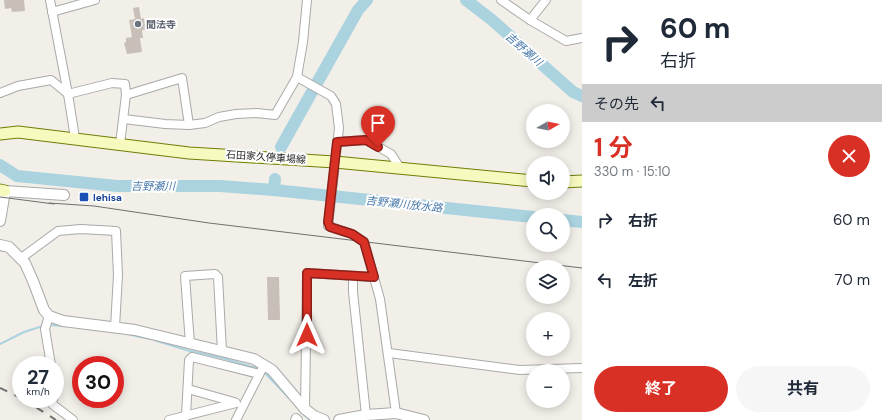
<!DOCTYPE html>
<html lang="ja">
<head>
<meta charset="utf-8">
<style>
	body { margin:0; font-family:"DM Sans","Noto Sans JP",sans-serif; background:#f6f6f7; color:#1f2937; height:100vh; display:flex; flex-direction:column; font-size:15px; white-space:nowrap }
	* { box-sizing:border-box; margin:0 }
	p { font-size:13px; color:#747a83 }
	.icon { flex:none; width:22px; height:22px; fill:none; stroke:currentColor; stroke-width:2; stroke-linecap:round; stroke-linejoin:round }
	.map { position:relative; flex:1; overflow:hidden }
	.side { display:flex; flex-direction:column; background:#fff; width:300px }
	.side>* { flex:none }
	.banner { background:#fff; color:#1f2937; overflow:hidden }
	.needle { width:26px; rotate:81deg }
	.buttons { position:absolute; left:526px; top:104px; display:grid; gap:8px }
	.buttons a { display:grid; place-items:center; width:44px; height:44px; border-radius:50%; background:#fff; box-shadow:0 2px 10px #0003; font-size:20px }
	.speed { position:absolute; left:12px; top:356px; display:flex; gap:8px; font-size:20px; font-weight:700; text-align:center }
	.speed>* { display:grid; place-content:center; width:52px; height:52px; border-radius:50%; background:#fff; box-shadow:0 2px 10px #0003; line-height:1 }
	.speed small { font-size:10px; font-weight:400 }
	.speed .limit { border:6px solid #d22; background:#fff; color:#111 }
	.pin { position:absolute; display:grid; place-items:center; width:34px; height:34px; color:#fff; margin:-41px -17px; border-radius:50% 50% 50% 0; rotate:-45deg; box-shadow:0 0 4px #0007 }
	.pin .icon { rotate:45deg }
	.me { position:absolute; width:44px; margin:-22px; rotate:0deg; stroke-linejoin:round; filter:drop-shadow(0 0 3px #0008) }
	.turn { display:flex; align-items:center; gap:14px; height:84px; padding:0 12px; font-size:18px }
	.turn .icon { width:52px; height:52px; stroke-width:2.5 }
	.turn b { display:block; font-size:28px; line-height:34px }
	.then { display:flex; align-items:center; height:38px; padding:0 12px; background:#0003; gap:8px; font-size:15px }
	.round { display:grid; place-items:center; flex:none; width:42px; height:42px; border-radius:21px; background:#f6f6f7 }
	.summary { display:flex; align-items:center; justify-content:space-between; height:68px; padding:0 12px }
	h1 { font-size:24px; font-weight:700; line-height:30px; color:#d93025 }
	.action { display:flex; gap:8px; margin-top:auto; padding:8px 12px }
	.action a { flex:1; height:46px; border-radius:24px; background:#d93025; color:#fff; font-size:16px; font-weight:700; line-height:46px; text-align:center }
	.action a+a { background:#f6f6f7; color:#1f2937 }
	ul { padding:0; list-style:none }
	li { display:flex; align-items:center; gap:12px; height:60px; padding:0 12px }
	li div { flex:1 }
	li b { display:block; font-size:15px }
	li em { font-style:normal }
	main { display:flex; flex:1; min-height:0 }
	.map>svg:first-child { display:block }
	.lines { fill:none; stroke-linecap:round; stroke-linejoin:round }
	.stream { stroke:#aad3df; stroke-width:2 }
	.river { stroke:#aad3df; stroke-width:12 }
	.building { fill:#c7bfb8 }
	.minor-casing { stroke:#a9a9a9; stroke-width:10 }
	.tertiary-casing { stroke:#a9a9a9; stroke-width:12 }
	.secondary-casing { stroke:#707d05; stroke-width:13 }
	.minor { stroke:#fff; stroke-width:8 }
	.tertiary { stroke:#fff; stroke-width:10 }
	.secondary { stroke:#f7fabf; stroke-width:11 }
	.tram { stroke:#707070; stroke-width:1 }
	.rail { stroke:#707070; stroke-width:2; stroke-dasharray:8 8; stroke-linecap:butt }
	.route-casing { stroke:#8d1f18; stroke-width:10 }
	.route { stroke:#d93025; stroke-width:7 }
	.worship-dot { fill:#6b7280; stroke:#fff; stroke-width:1.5 }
	.transit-dot { fill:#1a4fb4; stroke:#fff; stroke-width:1.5 }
	.labels { text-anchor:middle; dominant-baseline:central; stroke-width:4; stroke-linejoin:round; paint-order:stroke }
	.worship-label { font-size:10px; font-weight:bold; fill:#5b616d; stroke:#fff; text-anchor:start }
	.street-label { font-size:10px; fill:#222; stroke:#fff }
	.transit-label { font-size:10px; font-weight:bold; fill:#164399; stroke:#fff; text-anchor:start }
	.water-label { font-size:11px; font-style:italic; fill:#4a7aab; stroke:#fff }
</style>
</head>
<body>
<main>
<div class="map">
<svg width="582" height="420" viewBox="0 0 582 420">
	<rect width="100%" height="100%" fill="#f2efe9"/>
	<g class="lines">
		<!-- stream -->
		<g class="stream">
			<path d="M49 325 65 326"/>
			<path d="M127 334 150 339"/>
			<path d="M154 340 186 350 222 358 260 369"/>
			<path d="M0 344 24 332 43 326"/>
			<path d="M263 371 289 398"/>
			<path d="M301 412 310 420"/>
		</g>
		<!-- river -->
		<g class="river">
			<path d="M466 0 492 20 573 92 582 96"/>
			<path d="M281 147 358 10 367 0"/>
			<path d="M0 165 17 176 117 186H220L274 190 275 179"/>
			<path d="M274 190 533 217"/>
			<path d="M563 220 582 222"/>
		</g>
	</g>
	<!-- building -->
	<g class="building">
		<path d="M4 0H24L25 11 12 12 11 8 5 9Z"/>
		<path d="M139 7 141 19 144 18 146 30H142L143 38H140L142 52 127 54 124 43 126 42V38L132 37 129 20 135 19 133 8Z"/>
		<path d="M267 277H279L280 320H268Z"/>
	</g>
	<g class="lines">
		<!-- minor casing -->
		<g class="minor-casing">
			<g id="minor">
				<path d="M50 0 68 94 75 138"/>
				<path d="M501 0 530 20 566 41 582 38"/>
				<path d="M52 12 95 0"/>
				<path d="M530 20 546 0"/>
				<path d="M297 77 331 96 336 104 339 128 328 226 352 234 364 242 380 299 396 413"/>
				<path d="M0 93 18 86 51 80 68 94 112 83 125 84 126 95 120 144"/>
				<path d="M126 95 182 78 189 125"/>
				<path d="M124 119 165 124 189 125 205 123 219 117 236 114 257 113 275 115 297 77 303 42 307 0"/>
				<path d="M337 142 366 140 391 154 400 168"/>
				<path d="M20 259 58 231 81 229 116 231 118 275 115 327"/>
				<path d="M353 276V292L366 415"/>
				<path d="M49 316 45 329 51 365"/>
				<path d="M190 344 185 276 215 274 218 277 222 351"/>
				<path d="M389 353 520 370 582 368"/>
				<path d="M188 389 234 402"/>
				<path d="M53 399 52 404 73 420"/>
				<path d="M305 409 307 273 374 277"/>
				<path d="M186 416 189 360 192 357 259 374"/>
				<path d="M169 420 236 403"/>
				<path d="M236 420 261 371"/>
				<path d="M295 420 296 418 298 420"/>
			</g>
		</g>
		<!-- tertiary casing -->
		<g class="tertiary-casing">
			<g id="tertiary">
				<path d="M0 221 5 191 64 195"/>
				<path d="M0 245 9 247 25 263 33 281 44 310 49 316 63 321 135 330 254 359 272 370 305 409 314 416 324 420"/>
				<path d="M339 420 366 415 396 413 424 420"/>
			</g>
		</g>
		<!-- secondary casing -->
		<g class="secondary-casing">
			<g id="secondary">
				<path d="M0 134 18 132 189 153 335 162 533 181"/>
				<path d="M563 182 582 181"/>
				<path d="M0 190 5 191"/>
			</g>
		</g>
		<!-- minor -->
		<use href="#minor" class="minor"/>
		<!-- tertiary -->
		<use href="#tertiary" class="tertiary"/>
		<!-- secondary -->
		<use href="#secondary" class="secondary"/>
		<!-- tram -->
		<g class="tram">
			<path d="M0 197 54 204"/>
			<path d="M49 203 94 206 209 223 582 268"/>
		</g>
		<!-- rail -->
		<g class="rail">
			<path d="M0 388 21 398"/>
			<path d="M23 399 56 420"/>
		</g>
	</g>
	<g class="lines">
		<!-- route casing -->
		<g class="route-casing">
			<path id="route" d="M307 335V273L374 277 364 242 352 234 330 227 328 222 337 142 366 140 378 147"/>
		</g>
		<!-- route -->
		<use href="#route" class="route"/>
	</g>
	<!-- markers -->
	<circle class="worship-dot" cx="138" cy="24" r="4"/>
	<rect class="transit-dot" x="79" y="192" width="10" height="10" rx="2"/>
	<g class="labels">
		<!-- worship labels -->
		<g class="worship-label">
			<text x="146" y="24">聞法寺</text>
		</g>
		<!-- street labels -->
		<g class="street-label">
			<text transform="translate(266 157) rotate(4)">石田家久停車場線</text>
		</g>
		<!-- transit labels -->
		<g class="transit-label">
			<text x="93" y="197">Iehisa</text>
		</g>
		<!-- water labels -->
		<g class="water-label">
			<text transform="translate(524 49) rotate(41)">吉野瀬川</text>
			<text x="153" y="186">吉野瀬川</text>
			<text transform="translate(404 204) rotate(6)">吉野瀬川放水路</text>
		</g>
	</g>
</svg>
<div class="buttons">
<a><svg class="needle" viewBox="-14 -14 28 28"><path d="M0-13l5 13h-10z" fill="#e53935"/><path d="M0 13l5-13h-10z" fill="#747a83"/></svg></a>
<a><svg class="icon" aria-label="sound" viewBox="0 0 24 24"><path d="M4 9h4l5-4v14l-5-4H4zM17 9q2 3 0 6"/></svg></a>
<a><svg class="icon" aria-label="search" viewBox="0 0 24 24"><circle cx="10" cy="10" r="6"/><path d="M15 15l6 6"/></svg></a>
<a><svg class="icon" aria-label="layers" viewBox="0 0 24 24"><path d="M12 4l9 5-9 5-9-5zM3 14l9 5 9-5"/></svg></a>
<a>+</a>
<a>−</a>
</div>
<div class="speed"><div>27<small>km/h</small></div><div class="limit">30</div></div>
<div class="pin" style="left:378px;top:147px;background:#d93025"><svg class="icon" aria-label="arrive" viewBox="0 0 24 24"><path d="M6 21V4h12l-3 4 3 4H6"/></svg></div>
<svg class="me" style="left:307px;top:335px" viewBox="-20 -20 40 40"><path d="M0-17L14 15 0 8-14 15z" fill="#d93025" stroke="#fff" stroke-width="4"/></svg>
</div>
<section class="side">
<div class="banner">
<div class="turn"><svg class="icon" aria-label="right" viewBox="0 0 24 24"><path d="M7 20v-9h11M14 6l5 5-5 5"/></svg><div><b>60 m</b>右折</div></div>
<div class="then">その先<svg class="icon" aria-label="left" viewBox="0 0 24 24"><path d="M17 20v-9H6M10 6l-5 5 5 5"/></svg></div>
</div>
<div class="summary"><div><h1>1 分</h1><p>330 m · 15:10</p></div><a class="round" style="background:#d93025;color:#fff"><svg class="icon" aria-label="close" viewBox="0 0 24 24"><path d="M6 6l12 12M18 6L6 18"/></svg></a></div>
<ul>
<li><svg class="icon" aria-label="right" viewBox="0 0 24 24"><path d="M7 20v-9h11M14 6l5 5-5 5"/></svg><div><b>右折</b></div><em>60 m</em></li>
<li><svg class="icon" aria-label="left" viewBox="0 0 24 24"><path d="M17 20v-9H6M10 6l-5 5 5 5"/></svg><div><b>左折</b></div><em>70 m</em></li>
</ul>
<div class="action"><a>終了</a><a>共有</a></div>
</section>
</main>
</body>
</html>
